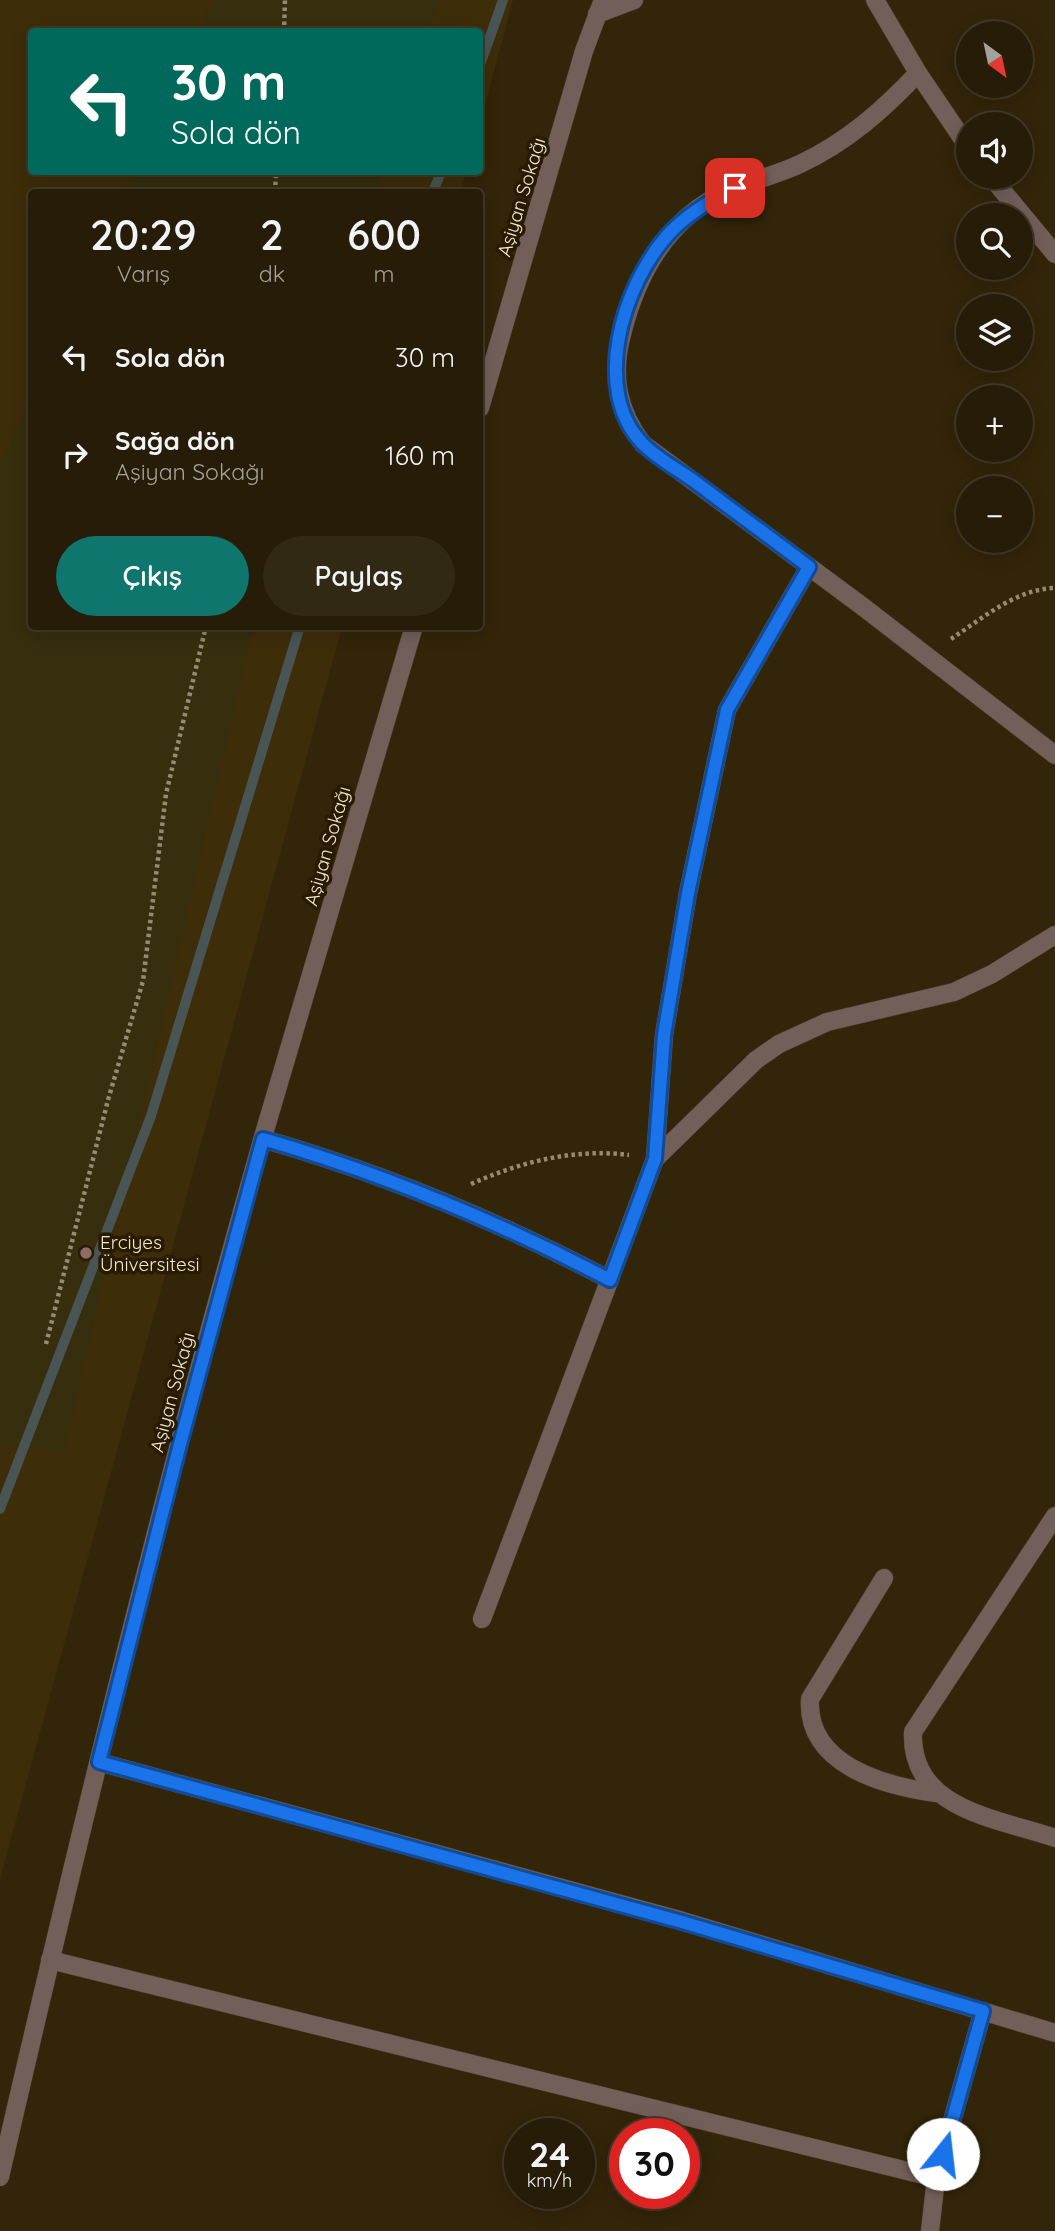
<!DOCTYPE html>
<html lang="tr">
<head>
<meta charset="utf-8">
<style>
	body { margin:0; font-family:Quicksand,sans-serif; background:#322915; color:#f1f3f6; height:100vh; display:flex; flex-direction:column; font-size:26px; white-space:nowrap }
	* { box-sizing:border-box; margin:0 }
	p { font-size:23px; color:#a4a19b }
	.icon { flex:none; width:38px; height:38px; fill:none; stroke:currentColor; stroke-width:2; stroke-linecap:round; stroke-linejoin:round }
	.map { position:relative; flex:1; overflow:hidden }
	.drawer { position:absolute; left:28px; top:189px; width:455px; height:441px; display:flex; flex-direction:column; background:#261c07; border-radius:7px; box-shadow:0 4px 18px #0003,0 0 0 2px #423a28 }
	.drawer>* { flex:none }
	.top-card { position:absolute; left:28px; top:28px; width:455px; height:147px; border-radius:7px; box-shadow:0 4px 18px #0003,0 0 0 2px #423a28; background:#00695c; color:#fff; overflow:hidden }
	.needle { width:46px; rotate:147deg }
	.fabs { position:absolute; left:956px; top:21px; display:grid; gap:14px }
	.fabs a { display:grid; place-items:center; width:77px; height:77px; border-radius:50%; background:#261c07; box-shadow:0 4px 18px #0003,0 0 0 2px #423a28; font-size:35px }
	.speed { position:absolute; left:504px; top:2118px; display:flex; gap:14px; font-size:35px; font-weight:700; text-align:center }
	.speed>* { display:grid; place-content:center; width:91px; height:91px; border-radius:50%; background:#261c07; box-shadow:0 4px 18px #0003,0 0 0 2px #423a28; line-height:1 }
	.speed small { font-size:18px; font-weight:400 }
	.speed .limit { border:10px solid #d22; background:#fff; color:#111 }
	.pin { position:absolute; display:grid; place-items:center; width:60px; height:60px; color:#fff; margin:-30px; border-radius:14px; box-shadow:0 4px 10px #0006 }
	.me { position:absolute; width:77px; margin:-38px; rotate:16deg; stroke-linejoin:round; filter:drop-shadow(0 0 5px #0008) }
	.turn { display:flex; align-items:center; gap:24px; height:147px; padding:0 28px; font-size:32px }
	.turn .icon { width:91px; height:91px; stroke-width:2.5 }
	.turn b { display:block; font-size:49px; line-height:60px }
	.eta { display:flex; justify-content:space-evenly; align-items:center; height:119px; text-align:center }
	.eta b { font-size:42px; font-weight:600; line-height:49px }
	.action { display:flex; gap:14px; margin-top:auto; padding:14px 28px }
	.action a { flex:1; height:80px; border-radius:42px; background:#0f766e; color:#fff; font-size:28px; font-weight:600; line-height:80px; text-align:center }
	.action a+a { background:#322915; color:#f1f3f6 }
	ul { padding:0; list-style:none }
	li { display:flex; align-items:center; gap:21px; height:98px; padding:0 28px }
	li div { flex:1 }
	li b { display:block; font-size:26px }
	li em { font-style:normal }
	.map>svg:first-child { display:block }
	.built { fill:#3e2d09 }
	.sand { fill:#372e0e }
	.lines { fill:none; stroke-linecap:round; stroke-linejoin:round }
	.stream { stroke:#485554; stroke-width:10 }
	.minor-casing { stroke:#4d4026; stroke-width:19 }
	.tertiary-casing { stroke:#4d4026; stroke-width:19 }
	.path { stroke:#968a75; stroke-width:4.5; stroke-dasharray:3.5 3.5; stroke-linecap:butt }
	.minor { stroke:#725f5a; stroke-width:18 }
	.tertiary { stroke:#725f5a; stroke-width:18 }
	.route-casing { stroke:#114b97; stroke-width:18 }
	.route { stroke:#1a73e8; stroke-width:12 }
	.education-dot { fill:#8d6e63; stroke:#281b01; stroke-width:2.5 }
	.labels { text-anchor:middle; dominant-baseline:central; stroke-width:7; stroke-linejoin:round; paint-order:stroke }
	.street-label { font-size:19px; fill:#f0e7d7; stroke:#281b01 }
	.poi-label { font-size:19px; fill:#f0e7d7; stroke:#281b01; text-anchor:start }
</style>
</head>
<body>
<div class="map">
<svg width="1055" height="2231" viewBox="0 0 1055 2231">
	<rect width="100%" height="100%" fill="#332509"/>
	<!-- built -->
	<path class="built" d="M0 0H513L480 124V32H32V172H466L461 192H32V626L342 627 0 1879Z"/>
	<!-- sand -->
	<g class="sand">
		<path d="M211 0H440L429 31H201Z"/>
		<path d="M134 172H383L375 192H124Z"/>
		<path d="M31 391 32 626 253 627 64 1452 0 1444V457L8 447Z"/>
	</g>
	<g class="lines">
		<!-- stream -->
		<g class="stream">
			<path d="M480 65 503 0"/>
			<path d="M433 192 441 172"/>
			<path d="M0 1509 151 1116 300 626"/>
		</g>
		<!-- minor casing -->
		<g class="minor-casing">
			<g id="minor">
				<path d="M875 0 918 73 968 147"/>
				<path d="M597 14 634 0"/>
				<path d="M918 73C883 110 847 142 800 164 779 174 757 179 735 188 671 213 638 270 622 334 611 375 617 410 643 444L862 606 1055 755"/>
				<path d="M991 177 1055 254"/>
				<path d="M263 1139C385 1174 498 1221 610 1280"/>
				<path d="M655 1159 664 1035 688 893 727 710 809 567"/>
				<path d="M1055 1516 913 1732C910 1810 997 1818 1055 1838"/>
				<path d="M884 1578 810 1699C806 1765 884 1786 936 1793"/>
				<path d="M482 1619 655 1159 756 1060 779 1044 827 1022 954 992 992 974 1055 935"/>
				<path d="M99 1762 683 1921 1055 2033"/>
				<path d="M50 1960 936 2178"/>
				<path d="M930 2231 936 2178 983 2011"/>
			</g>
		</g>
		<!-- tertiary casing -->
		<g class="tertiary-casing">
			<g id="tertiary">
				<path d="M480 408 584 51 603 0"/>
				<path d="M0 2177C80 1828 165 1481 263 1137 312 966 363 796 414 626"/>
			</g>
		</g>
		<!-- path -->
		<g class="path">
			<path d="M284 32 285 0"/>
			<path d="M275 192 276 172"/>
			<path d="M951 639C983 618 1016 589 1055 588"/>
			<path d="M471 1184C520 1162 575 1148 629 1155"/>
			<path d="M46 1344 108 1100 143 981 166 794 206 626"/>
		</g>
		<!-- minor -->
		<use href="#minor" class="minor"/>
		<!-- tertiary -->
		<use href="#tertiary" class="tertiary"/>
	</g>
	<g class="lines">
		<!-- route casing -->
		<g class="route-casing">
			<path id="route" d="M735 188C710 201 685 215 666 237 623 287 591 389 642 443 656 458 677 469 694 481 732 510 771 538 809 567L727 710 688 893 664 1035 655 1159 610 1280C497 1221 384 1174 263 1139L180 1444 99 1762 682 1922 983 2011 943 2154"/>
		</g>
		<!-- route -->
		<use href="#route" class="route"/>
	</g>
	<!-- markers -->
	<circle class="education-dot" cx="86" cy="1253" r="7"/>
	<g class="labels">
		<!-- street labels -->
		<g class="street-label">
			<text transform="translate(521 197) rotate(-73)">Aşiyan Sokağı</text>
			<text transform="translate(327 846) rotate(-74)">Aşiyan Sokağı</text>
			<text transform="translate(172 1392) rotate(-75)">Aşiyan Sokağı</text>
		</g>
		<!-- poi labels -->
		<g class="poi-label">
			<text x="100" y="1242">Erciyes<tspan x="100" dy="22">Üniversitesi</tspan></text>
		</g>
	</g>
</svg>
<div class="fabs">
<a><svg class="needle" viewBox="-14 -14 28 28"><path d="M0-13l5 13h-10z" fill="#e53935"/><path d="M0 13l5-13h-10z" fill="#a4a19b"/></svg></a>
<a><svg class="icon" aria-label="sound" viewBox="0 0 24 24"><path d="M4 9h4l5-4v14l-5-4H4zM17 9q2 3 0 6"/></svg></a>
<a><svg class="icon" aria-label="search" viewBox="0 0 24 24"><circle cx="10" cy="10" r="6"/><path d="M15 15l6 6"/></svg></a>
<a><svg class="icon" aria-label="layers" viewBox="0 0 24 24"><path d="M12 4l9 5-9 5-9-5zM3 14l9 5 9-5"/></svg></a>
<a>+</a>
<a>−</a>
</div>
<div class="speed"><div>24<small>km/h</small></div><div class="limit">30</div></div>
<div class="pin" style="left:735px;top:188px;background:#d93025"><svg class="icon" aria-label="arrive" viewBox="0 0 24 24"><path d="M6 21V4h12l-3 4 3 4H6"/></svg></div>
<svg class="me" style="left:943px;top:2154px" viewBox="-20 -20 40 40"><circle r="19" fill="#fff"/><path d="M0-13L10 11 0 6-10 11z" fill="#1a73e8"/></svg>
<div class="top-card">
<div class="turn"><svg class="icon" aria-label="left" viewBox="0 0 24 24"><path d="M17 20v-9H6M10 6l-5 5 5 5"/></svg><div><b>30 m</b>Sola dön</div></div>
</div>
<section class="drawer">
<div class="eta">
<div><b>20:29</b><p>Varış</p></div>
<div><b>2</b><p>dk</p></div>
<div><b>600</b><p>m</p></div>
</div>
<ul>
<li><svg class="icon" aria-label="left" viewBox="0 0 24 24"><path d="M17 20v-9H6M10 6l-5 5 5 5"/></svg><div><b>Sola dön</b></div><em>30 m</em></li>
<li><svg class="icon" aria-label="right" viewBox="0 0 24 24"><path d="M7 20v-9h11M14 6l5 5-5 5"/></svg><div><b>Sağa dön</b><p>Aşiyan Sokağı</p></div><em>160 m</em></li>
</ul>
<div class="action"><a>Çıkış</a><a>Paylaş</a></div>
</section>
</div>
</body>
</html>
